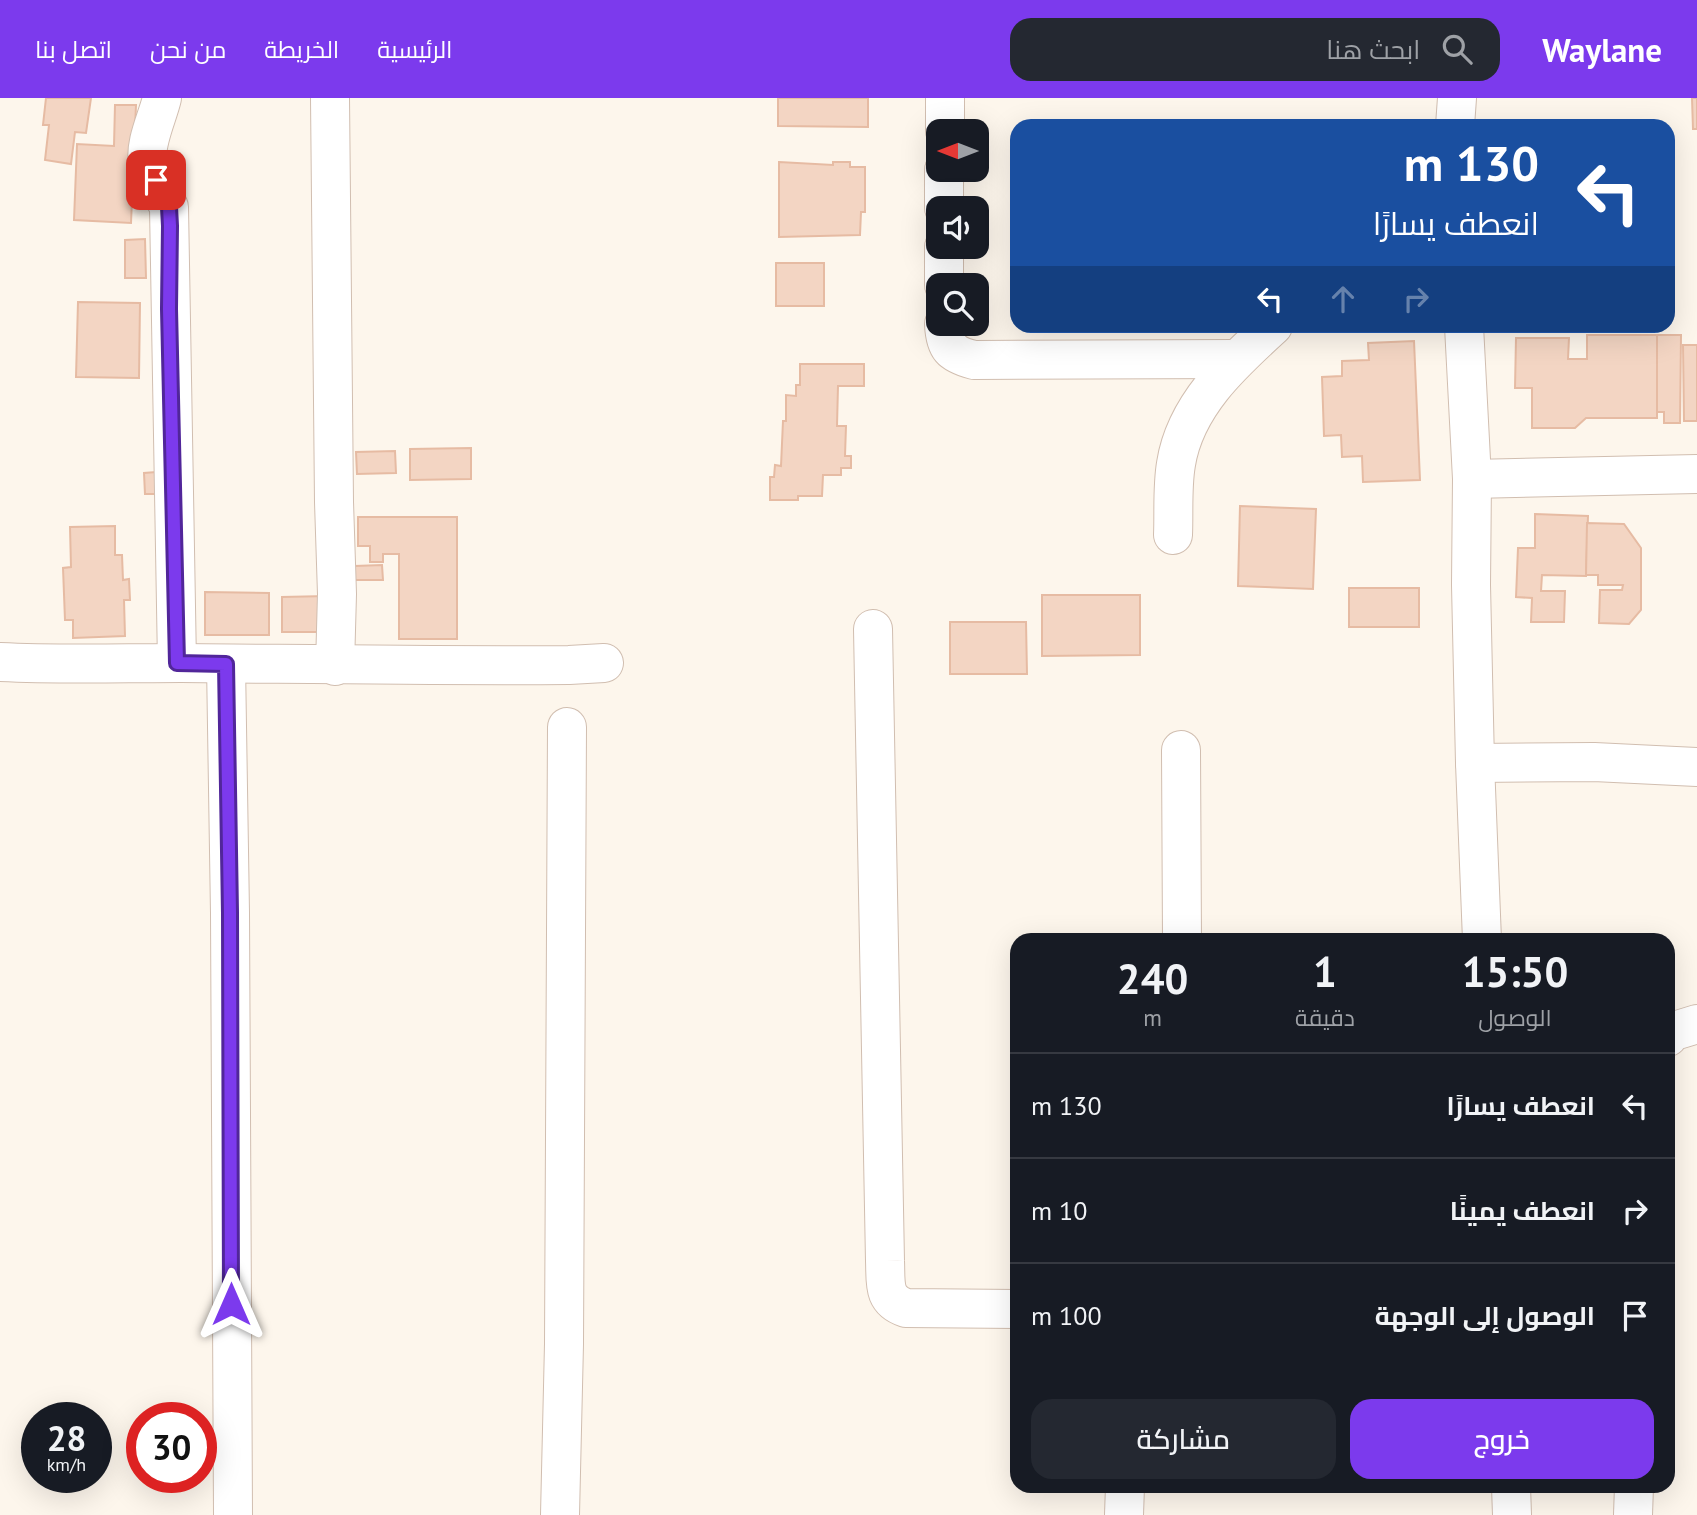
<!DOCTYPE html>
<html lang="ar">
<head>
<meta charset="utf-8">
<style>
	body { margin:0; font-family:"PT Sans",Cairo,sans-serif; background:#242831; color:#f1f3f6; direction:rtl; height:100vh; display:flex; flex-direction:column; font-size:26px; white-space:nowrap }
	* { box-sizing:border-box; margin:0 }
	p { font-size:23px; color:#9ea1a6 }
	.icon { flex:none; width:38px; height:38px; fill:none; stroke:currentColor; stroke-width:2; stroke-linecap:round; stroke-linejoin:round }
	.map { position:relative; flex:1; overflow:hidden; direction:ltr }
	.side { position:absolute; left:1010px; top:835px; width:665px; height:560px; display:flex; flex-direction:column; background:#171b24; border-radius:21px; box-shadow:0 7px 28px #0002; direction:rtl }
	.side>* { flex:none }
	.top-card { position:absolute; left:1010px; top:21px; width:665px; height:214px; border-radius:21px; box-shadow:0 7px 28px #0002; direction:rtl; background:#1a4fa0; color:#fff; overflow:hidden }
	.needle { width:46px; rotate:270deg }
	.controls { position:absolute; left:926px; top:21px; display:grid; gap:14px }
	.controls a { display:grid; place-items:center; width:63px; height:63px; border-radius:14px; background:#171b24; box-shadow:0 7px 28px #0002; font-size:35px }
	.speed { position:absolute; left:21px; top:1304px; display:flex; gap:14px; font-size:35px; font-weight:700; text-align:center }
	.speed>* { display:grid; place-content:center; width:91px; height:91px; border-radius:50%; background:#171b24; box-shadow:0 7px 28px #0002; line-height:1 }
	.speed small { font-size:18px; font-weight:400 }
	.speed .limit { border:10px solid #d22; background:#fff; color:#111 }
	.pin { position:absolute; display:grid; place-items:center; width:60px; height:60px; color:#fff; margin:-30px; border-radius:14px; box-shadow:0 4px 10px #0006 }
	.me { position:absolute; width:77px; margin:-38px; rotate:0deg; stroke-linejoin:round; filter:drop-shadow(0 0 5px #0008) }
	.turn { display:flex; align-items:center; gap:24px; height:147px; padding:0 21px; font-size:32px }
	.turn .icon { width:91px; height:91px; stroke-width:2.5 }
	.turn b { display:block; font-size:49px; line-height:60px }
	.lanes { display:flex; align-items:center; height:66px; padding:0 21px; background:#0003; justify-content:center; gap:35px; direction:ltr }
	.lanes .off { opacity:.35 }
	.eta { display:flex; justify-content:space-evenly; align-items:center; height:119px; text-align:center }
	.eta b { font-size:42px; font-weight:600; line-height:49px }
	.primary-button { display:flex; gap:14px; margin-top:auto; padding:14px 21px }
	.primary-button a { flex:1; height:80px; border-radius:21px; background:#7c3aed; color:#fff; font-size:28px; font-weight:600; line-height:80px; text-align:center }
	.primary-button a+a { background:#242831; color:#f1f3f6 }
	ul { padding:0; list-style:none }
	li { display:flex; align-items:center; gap:21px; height:105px; padding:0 21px; border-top:2px solid #363941 }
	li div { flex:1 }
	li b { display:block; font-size:26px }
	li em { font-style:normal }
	header { display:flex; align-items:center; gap:42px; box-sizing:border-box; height:98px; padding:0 35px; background:#7c3aed; color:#fff }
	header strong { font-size:33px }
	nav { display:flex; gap:38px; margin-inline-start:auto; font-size:24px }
	.search { width:490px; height:63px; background:#242831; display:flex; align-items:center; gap:18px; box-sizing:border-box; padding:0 24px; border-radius:21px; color:#9ea1a6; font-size:26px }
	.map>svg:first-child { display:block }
	.building { fill:#f3d5c3; stroke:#e6bba3; stroke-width:2 }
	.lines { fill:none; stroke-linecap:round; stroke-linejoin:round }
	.minor-casing { stroke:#d1beb0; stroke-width:40 }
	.minor { stroke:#fff; stroke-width:38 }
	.route-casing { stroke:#51269a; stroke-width:18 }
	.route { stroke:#7c3aed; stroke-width:12 }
</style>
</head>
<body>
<header>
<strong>Waylane</strong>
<div class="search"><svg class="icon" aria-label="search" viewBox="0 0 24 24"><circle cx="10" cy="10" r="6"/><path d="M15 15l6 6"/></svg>ابحث هنا</div>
<nav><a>الرئيسية</a><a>الخريطة</a><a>من نحن</a><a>اتصل بنا</a></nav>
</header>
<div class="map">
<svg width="1697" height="1417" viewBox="0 0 1697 1417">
	<rect width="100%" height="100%" fill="#fdf6ec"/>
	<!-- building -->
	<g class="building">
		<path d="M46 0H91L86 35 75 34 71 66 45 62 49 27H43Z"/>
		<path d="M778 0H868V29L778 28Z"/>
		<path d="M1692 0H1697V31H1693Z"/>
		<path d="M115 7H136L131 125 74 122 77 46 114 48Z"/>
		<path d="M779 64 833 67V64H850V69H865V114H861L860 137 779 139Z"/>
		<path d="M145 141 146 180H125V142Z"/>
		<rect x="776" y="165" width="48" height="43"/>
		<path d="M78 204 140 205 139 280 76 279Z"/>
		<path d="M1587 237H1657V320H1586L1575 330H1532V290H1515L1516 240H1569L1568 261H1587Z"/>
		<path d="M1657 237H1681L1680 325H1664V314H1657Z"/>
		<path d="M1414 243 1420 382 1363 384 1362 358 1342 359 1341 337 1324 338 1322 279 1342 278V263L1369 262 1368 245Z"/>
		<path d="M1683 247H1697V323H1684Z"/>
		<path d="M800 266H864V288H838L837 328H846L845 358H851V370H841V377H823L822 398H798V402H770V379H774L775 367 781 368 783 323H786V297L796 298V287H800Z"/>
		<path d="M471 350V381L410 382V351Z"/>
		<path d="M395 353 396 375 357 376 356 354Z"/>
		<path d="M156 374 157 396H145L144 375Z"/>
		<path d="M1240 408 1316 411 1313 491 1238 488Z"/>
		<path d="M1535 416 1588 418 1586 478 1542 477 1541 493H1565L1564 524H1531L1532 500 1516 499 1518 450H1535Z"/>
		<path d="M358 419H457V541H399V456H383V464H370V448H358Z"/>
		<path d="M1587 425 1624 426 1641 450V512L1629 526 1599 525 1600 492H1622L1623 487H1598V477H1586Z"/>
		<path d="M115 428V457H122L123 482 129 481 130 502H124L125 538 73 540V522H65L63 470 71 469 70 429Z"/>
		<path d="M382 467 383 482H355V468Z"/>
		<rect x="1349" y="490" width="70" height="39"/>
		<path d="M205 494 269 495V537H205Z"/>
		<path d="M1042 497H1140V557L1042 558Z"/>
		<path d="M327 498V534H282V499Z"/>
		<path d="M950 524H1026L1027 576H950Z"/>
	</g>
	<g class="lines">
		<!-- minor casing -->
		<g class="minor-casing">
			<g id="minor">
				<path d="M162 0C158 18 144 46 148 64 152 79 162 95 169 109L177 565"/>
				<path d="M330 0 334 404 337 496 335 568"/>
				<path d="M1455 28 1457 0"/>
				<path d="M945 33V0"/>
				<path d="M944 110V72"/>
				<path d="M944 187V149"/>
				<path d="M944 226C945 250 951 256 974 262L1236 261"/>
				<path d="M1464 228 1472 381 1471 487 1475 665 1482 842"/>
				<path d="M1472 381 1697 376"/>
				<path d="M1173 437C1174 414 1172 389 1176 366 1185 308 1231 266 1273 228"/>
				<path d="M873 531 885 1163C886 1185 882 1202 906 1210L1017 1211"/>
				<path d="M0 564C60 567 120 565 181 565 310 566 439 568 569 567L604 565"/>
				<path d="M226 566 230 815 233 1417"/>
				<path d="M1181 652 1182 842"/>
				<path d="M1475 665 1594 664 1697 669"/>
				<path d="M1668 939 1671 934 1697 926"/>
				<path d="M1511 1388 1512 1417"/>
				<path d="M560 1417 564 1246 567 629"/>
				<path d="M1124 1417 1125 1388"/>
				<path d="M1633 1417 1634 1388"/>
			</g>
		</g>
		<!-- minor -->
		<use href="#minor" class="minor"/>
	</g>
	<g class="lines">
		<!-- route casing -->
		<g class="route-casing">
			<path id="route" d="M156 82 169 109 170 128 169 211 177 565 226 566 230 815 231 1206"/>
		</g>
		<!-- route -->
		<use href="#route" class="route"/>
	</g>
</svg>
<div class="controls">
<a><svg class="needle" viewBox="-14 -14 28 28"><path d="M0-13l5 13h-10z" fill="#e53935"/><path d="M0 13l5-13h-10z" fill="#9ea1a6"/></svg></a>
<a><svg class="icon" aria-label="sound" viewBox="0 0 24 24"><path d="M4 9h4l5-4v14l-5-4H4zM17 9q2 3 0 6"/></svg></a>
<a><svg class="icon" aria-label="search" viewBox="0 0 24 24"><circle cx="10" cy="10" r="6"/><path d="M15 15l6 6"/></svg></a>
</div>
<div class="speed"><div>28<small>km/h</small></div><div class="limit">30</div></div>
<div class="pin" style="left:156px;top:82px;background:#d93025"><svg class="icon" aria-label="arrive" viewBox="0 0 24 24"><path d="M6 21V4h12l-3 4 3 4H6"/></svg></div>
<svg class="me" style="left:231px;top:1206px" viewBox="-20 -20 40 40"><path d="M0-17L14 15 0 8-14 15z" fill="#7c3aed" stroke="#fff" stroke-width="4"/></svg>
<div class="top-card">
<div class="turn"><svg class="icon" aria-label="left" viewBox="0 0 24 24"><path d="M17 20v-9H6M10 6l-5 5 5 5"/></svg><div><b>130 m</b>انعطف يسارًا</div></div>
<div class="lanes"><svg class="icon" aria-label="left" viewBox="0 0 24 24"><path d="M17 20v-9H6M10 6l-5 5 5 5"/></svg><svg class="icon off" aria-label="ahead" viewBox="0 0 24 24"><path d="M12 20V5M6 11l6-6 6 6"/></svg><svg class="icon off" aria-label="right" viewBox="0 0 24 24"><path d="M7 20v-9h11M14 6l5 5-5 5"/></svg></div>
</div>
<section class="side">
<div class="eta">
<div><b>15:50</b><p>الوصول</p></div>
<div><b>1</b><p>دقيقة</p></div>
<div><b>240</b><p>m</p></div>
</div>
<ul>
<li><svg class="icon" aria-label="left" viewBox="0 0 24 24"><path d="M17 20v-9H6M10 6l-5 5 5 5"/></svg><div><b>انعطف يسارًا</b></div><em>130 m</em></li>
<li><svg class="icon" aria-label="right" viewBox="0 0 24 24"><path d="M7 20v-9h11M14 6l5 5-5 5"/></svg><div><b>انعطف يمينًا</b></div><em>10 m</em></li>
<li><svg class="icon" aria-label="arrive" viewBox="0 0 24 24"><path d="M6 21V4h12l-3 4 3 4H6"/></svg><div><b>الوصول إلى الوجهة</b></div><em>100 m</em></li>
</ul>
<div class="primary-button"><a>خروج</a><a>مشاركة</a></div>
</section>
</div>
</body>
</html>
